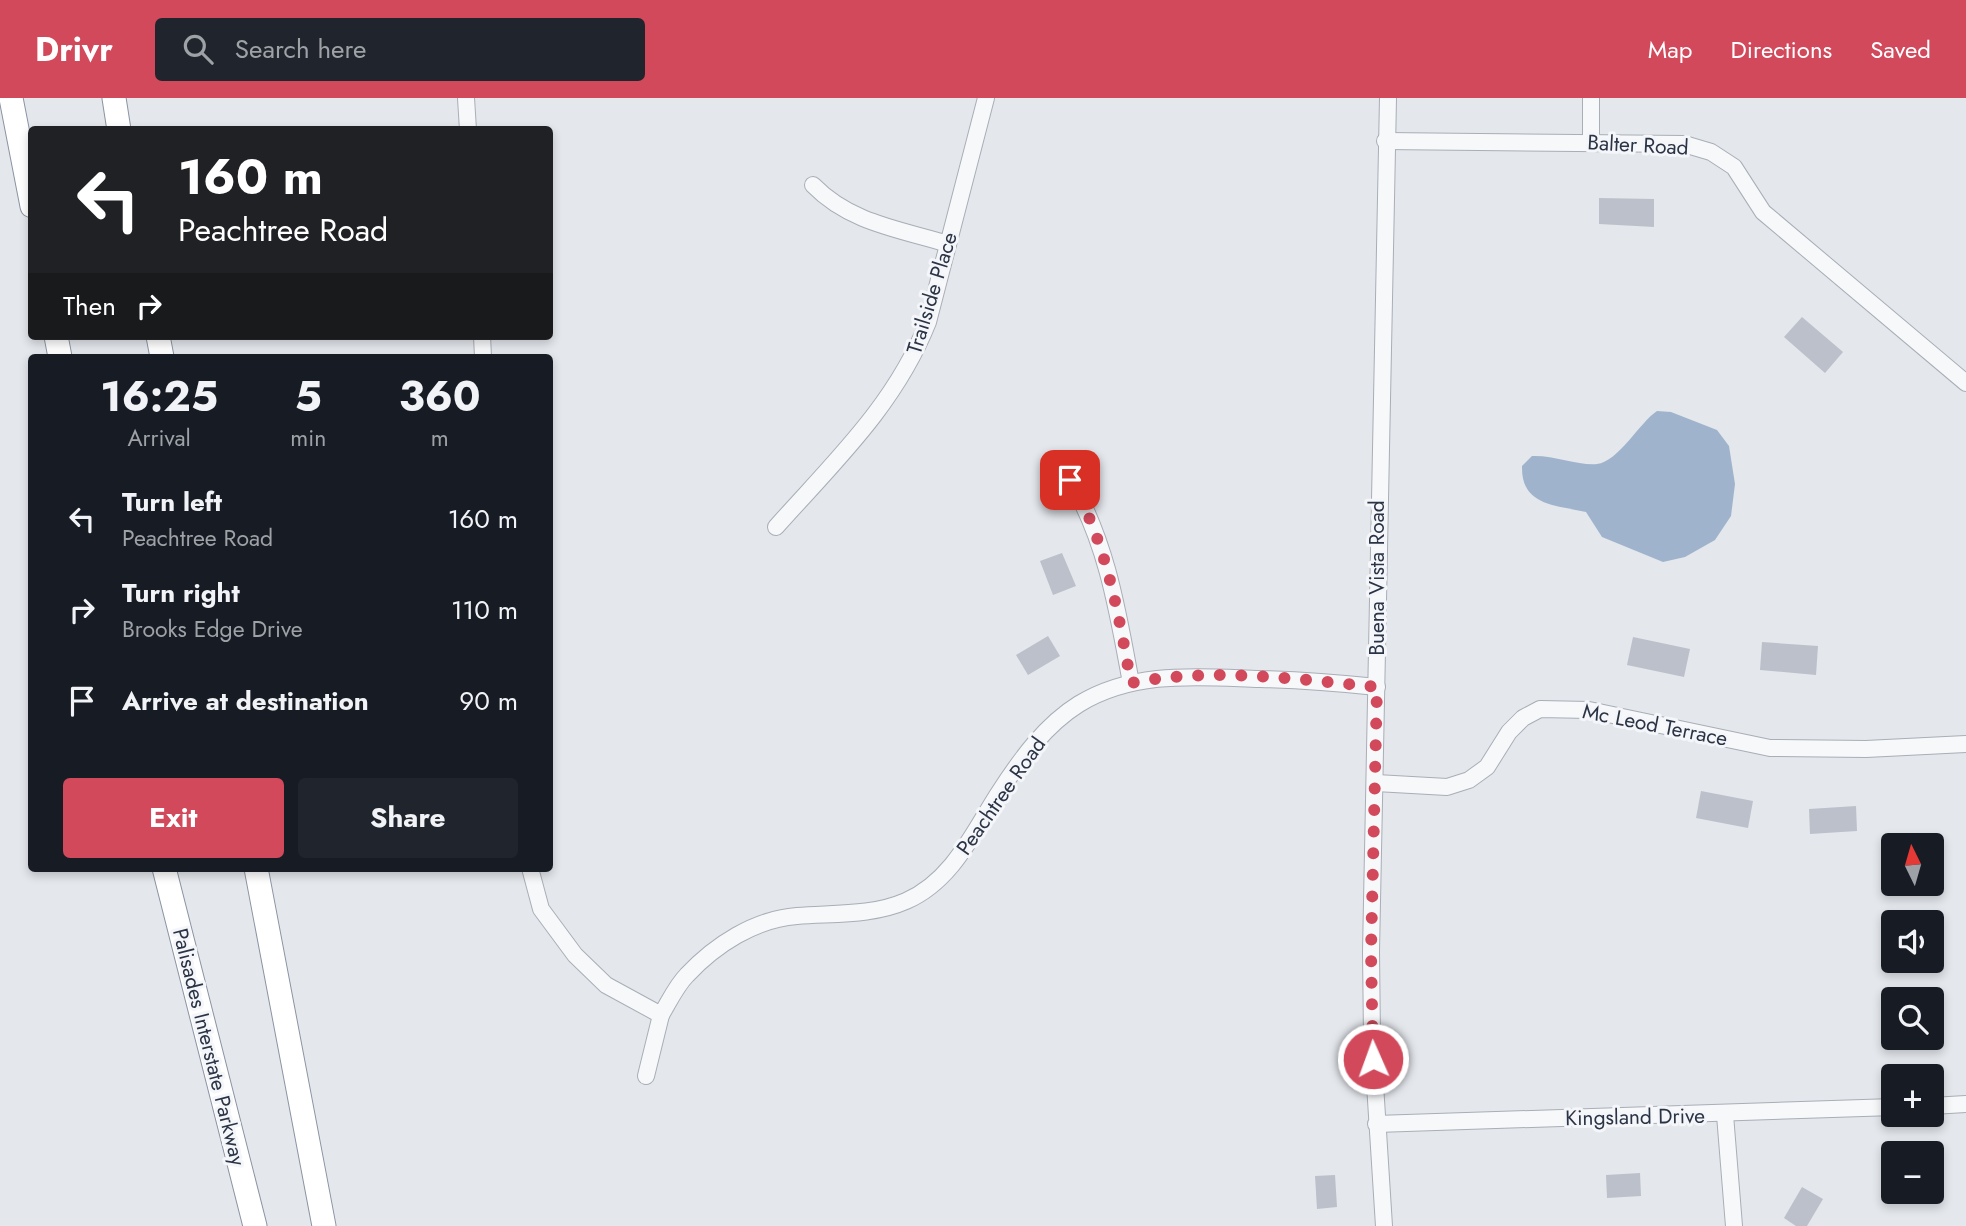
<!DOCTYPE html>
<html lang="en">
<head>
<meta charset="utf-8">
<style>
	body { margin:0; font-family:Jost,sans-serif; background:#20242c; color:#f1f3f6; height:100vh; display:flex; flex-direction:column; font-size:26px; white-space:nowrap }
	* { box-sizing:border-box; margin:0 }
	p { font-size:23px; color:#9ea1a6 }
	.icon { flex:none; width:38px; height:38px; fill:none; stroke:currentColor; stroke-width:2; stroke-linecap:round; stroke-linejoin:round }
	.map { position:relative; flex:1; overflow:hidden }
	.panel { position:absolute; left:28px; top:256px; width:525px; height:518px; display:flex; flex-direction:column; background:#171b24; border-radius:7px; box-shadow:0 4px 10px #0003 }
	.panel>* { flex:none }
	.banner { position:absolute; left:28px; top:28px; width:525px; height:214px; border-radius:7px; box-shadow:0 4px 10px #0003; background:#202124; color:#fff; overflow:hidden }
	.needle { width:46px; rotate:355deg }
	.tools { position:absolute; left:1881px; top:735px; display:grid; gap:14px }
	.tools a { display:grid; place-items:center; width:63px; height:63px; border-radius:7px; background:#171b24; box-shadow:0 4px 10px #0003; font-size:35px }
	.pin { position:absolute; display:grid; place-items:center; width:60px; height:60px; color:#fff; margin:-30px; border-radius:14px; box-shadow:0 4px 10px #0006 }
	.me { position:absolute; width:77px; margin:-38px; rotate:358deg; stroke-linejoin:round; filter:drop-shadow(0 0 5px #0008) }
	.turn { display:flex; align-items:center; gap:24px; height:147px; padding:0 35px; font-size:32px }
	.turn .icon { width:91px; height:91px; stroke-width:2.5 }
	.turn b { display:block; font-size:49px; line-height:60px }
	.then { display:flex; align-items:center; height:66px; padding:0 35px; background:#0003; gap:14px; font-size:26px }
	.eta { display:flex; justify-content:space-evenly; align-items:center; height:119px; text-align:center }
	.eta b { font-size:42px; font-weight:700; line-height:49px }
	.primary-button { display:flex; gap:14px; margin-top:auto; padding:14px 35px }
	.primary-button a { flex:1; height:80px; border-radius:7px; background:#d1495b; color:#fff; font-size:28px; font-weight:700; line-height:80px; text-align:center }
	.primary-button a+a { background:#20242c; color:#f1f3f6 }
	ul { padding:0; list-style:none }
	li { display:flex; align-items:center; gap:21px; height:91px; padding:0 35px }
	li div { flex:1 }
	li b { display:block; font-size:26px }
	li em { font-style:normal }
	header { display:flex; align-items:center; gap:42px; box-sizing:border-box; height:98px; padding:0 35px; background:#d1495b; color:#fff }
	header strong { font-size:33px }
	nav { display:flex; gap:38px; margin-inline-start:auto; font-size:24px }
	.search { width:490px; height:63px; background:#20242c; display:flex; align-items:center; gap:18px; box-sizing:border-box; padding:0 24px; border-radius:7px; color:#9ea1a6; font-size:26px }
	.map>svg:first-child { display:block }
	.water { fill:#9fb4cc }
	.building { fill:#bbc0ca }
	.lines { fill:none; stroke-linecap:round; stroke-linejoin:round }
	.minor-casing { stroke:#a9aeb7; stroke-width:18 }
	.highway-casing { stroke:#8b94a3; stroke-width:25 }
	.minor { stroke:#f7f8fa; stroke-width:16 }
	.highway { stroke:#fff; stroke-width:23 }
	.route { stroke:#d1495b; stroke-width:12; stroke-dasharray:0 21.6 }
	.labels { text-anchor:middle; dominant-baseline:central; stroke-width:6; stroke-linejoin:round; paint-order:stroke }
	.street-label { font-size:21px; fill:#2b3445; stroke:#f4f6f9 }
</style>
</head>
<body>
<header>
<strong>Drivr</strong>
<div class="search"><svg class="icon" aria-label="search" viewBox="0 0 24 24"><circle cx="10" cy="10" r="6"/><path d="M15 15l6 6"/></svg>Search here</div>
<nav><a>Map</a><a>Directions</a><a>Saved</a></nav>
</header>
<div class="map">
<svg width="1966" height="1128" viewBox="0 0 1966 1128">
	<rect width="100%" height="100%" fill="#e4e7ec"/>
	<!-- water -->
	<path class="water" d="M1657 313 1671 314 1717 332 1729 348 1735 386 1731 418 1715 442 1685 459 1663 464 1602 439 1586 414C1555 407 1521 408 1522 368L1532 358C1554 357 1580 368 1597 366 1618 364 1640 324 1657 313Z"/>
	<!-- building -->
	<g class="building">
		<path d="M1599 100 1654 101V129L1599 126Z"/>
		<path d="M1802 219 1843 254 1825 275 1784 239Z"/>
		<path d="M1062 455 1076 488 1053 497 1040 463Z"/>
		<path d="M1048 538 1060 558 1028 577 1016 557Z"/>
		<path d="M1633 539 1690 551 1684 579 1627 567Z"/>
		<path d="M1762 544 1818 548 1816 577 1760 572Z"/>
		<path d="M1701 693 1753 703 1748 730 1696 720Z"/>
		<path d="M1856 708 1857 733 1810 736 1809 711Z"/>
		<path d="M1640 1075 1641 1098 1607 1100 1606 1077Z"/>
		<path d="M1335 1077 1337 1109 1317 1111 1315 1078Z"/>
		<path d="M1802 1089 1823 1101 1807 1128H1796L1784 1120Z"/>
	</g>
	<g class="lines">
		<!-- minor casing -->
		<g class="minor-casing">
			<g id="minor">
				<path d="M466 0 468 32"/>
				<path d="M1385 43 1684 46 1711 54 1734 69 1763 114 1966 285"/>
				<path d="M1591 43V0"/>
				<path d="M813 87C850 125 899 131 948 146"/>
				<path d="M482 238 483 259"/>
				<path d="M1070 382C1107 444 1118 515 1131 585"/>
				<path d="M776 429C834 364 895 307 928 224L986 0"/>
				<path d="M1376 685 1447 689 1469 682 1487 669 1509 634 1523 620 1540 611 1589 612 1770 650 1866 651 1966 646"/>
				<path d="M530 770 541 811 575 857 606 887 661 917C669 904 676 888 687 877 715 847 755 821 797 818 833 815 872 818 906 803 952 783 973 735 998 696 1020 662 1045 627 1079 606 1135 572 1198 579 1260 581 1300 582 1338 585 1377 589"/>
				<path d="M646 978 661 917"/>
				<path d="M1932 1008 1966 1006"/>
				<path d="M1725 1017 1734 1128"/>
				<path d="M1376 1026 1894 1009"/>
				<path d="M1384 1128 1372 939 1371 854 1388 0"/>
			</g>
		</g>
		<!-- highway casing -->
		<g class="highway-casing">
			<g id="highway">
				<path d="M11 0 32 108"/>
				<path d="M114 0 119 32"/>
				<path d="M56 238 60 259"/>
				<path d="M158 238 162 259"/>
				<path d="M164 770 255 1128"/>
				<path d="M256 770 324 1128"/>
			</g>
		</g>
		<!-- minor -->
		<use href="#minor" class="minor"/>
		<!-- highway -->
		<use href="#highway" class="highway"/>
	</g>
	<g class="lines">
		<!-- route -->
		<path class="route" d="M1070 382C1107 444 1118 515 1131 585 1211 569 1297 581 1377 589L1371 854 1373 961"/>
	</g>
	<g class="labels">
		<!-- street labels -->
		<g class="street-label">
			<text transform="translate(1638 47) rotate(3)">Balter Road</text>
			<text transform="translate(932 195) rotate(-73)">Trailside Place</text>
			<text transform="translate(1377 480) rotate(-90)">Buena Vista Road</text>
			<text transform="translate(1655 627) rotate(11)">Mc Leod Terrace</text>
			<text transform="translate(1001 698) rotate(-55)">Peachtree Road</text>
			<text transform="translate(209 949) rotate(76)">Palisades Interstate Parkway</text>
			<text transform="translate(1635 1019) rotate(-1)">Kingsland Drive</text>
		</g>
	</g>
</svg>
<div class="tools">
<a><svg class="needle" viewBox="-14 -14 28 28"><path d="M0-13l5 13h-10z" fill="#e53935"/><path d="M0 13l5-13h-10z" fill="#9ea1a6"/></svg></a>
<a><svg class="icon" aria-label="sound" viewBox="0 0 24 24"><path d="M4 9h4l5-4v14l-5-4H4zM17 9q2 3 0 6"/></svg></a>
<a><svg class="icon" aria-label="search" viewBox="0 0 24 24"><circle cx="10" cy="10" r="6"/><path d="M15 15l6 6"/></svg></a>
<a>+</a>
<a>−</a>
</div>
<div class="pin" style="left:1070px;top:382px;background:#d93025"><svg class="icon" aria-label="arrive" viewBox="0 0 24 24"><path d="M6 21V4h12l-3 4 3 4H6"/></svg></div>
<svg class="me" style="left:1373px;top:961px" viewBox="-20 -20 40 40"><circle r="17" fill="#d1495b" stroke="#fff" stroke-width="3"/><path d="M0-11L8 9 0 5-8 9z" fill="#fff"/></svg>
<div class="banner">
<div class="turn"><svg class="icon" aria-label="left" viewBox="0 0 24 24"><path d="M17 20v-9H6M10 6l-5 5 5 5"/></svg><div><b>160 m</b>Peachtree Road</div></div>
<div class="then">Then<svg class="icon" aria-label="right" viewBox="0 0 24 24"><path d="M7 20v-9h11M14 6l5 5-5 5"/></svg></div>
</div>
<section class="panel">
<div class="eta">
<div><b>16:25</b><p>Arrival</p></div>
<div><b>5</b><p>min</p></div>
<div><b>360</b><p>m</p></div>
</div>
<ul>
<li><svg class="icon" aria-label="left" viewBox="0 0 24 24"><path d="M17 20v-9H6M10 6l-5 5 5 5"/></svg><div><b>Turn left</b><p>Peachtree Road</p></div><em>160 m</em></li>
<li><svg class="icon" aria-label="right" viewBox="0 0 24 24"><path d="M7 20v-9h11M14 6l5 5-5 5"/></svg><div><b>Turn right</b><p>Brooks Edge Drive</p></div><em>110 m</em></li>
<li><svg class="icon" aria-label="arrive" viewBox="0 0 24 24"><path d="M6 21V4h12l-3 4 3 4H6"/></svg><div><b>Arrive at destination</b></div><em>90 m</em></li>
</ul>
<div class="primary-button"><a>Exit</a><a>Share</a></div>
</section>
</div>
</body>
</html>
